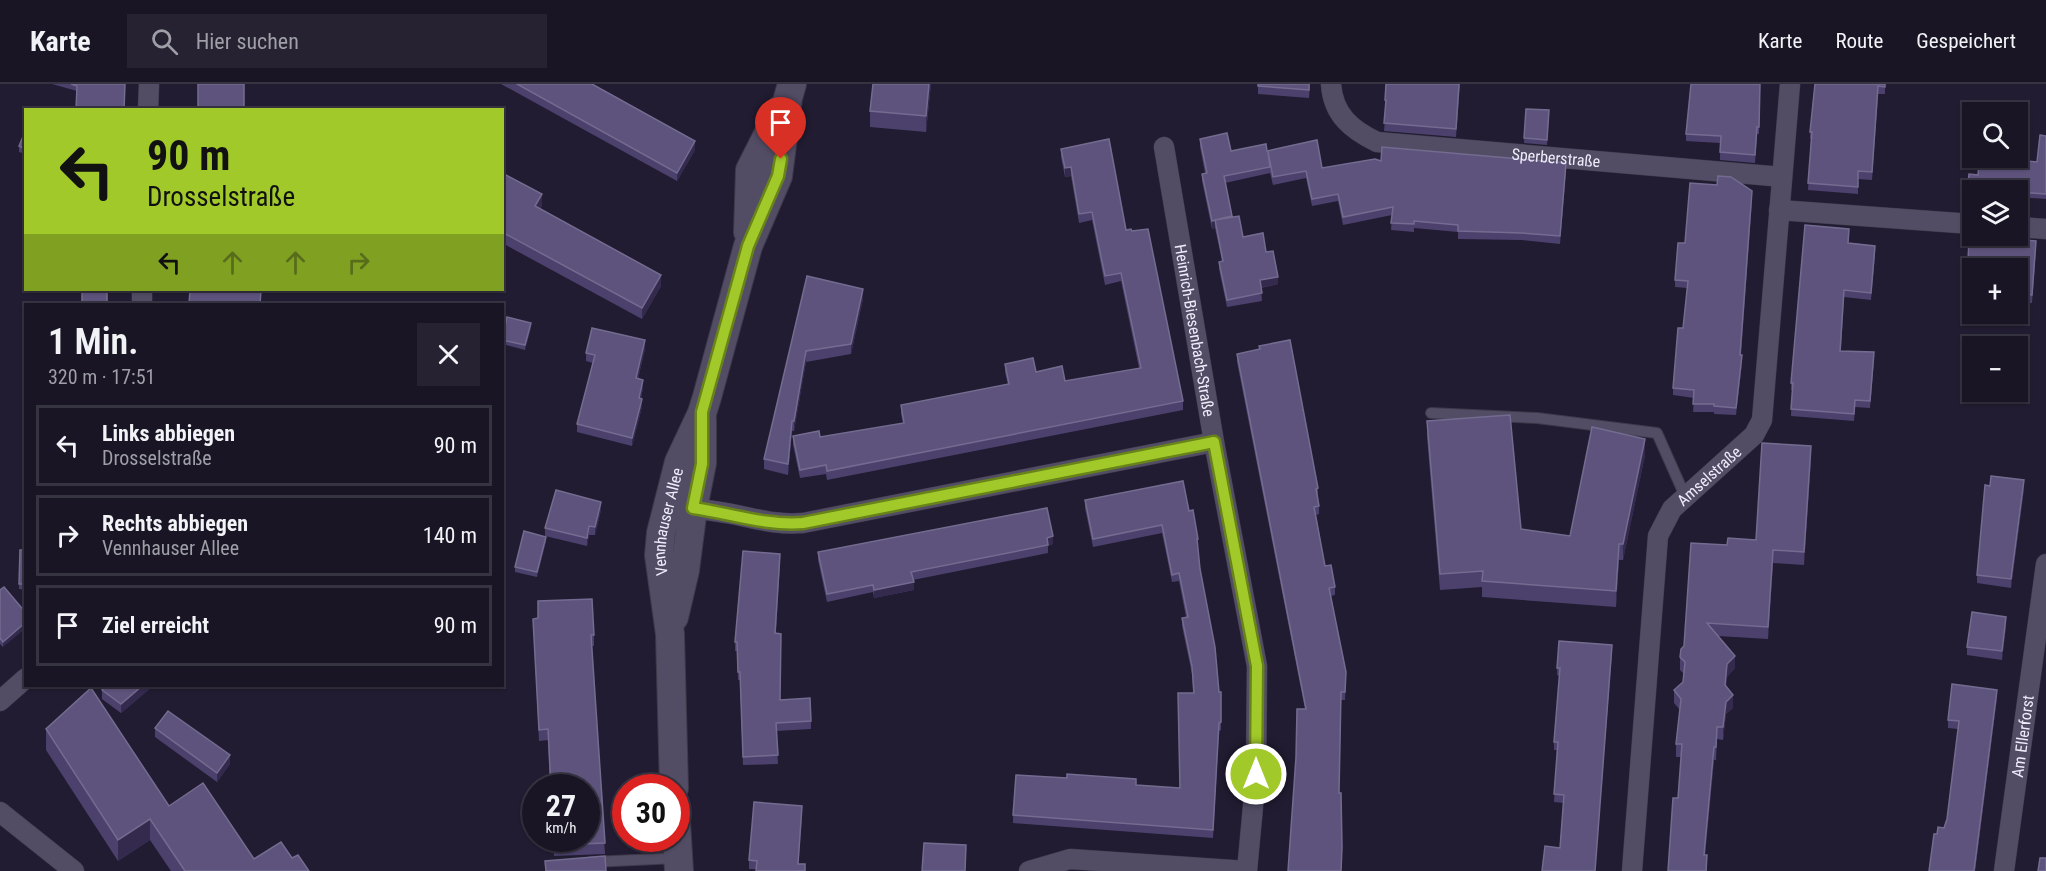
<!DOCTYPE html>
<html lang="de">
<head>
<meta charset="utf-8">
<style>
	body { margin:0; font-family:"Roboto Condensed",sans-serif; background:#262232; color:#f1f3f6; height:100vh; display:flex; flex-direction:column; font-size:22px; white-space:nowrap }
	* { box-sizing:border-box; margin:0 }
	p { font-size:20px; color:#9f9fa7 }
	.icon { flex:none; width:33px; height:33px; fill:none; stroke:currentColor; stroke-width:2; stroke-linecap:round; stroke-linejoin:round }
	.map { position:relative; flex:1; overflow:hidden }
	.side { position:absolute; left:24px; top:219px; width:480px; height:384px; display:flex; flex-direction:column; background:#191525; border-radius:0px; box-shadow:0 2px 4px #0004,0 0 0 2px #373442 }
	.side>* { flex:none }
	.top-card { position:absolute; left:24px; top:24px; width:480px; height:183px; border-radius:0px; box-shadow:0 2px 4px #0004,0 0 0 2px #373442; background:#a1c92a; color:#111; overflow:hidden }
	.controls { position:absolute; left:1962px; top:18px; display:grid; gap:12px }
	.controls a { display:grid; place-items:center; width:66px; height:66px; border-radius:0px; background:#191525; box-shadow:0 2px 4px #0004,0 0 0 2px #373442; font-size:30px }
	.speed { position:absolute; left:522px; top:690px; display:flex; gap:12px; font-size:30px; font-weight:700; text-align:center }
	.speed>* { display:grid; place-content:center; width:78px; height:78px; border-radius:50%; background:#191525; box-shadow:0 2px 4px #0004,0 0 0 2px #373442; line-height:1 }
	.speed small { font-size:15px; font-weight:400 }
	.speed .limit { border:9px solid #d22; background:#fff; color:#111 }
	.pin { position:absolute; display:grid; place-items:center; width:51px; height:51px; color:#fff; margin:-62px -26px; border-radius:50% 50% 50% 0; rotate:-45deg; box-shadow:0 0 6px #0007 }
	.pin .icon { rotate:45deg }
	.me { position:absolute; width:66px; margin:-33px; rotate:0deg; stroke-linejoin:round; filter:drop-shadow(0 0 4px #0008) }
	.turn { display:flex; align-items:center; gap:21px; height:126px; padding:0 24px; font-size:27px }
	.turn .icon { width:78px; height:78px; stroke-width:2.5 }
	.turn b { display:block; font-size:42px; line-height:51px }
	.lanes { display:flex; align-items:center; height:57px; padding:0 24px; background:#0003; justify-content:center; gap:30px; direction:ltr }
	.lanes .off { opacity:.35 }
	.round { display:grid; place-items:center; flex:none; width:63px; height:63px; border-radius:0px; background:#262232 }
	.headline { display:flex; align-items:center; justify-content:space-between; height:102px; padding:0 24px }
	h1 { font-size:36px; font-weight:600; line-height:45px }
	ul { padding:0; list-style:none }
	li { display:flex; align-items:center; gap:18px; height:81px; margin:0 12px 9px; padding:0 12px; border:3px solid #373442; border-radius:0px }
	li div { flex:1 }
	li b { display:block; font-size:22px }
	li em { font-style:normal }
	header { display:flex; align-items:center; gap:36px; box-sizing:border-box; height:84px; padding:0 30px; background:#191525; border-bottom:2px solid #373442 }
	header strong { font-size:28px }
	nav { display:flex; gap:33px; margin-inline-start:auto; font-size:21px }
	.search { width:420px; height:54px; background:#262232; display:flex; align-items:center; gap:15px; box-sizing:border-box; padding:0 21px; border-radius:0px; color:#9f9fa7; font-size:22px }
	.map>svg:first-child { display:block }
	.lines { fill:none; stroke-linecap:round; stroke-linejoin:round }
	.lane-casing { stroke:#3d394a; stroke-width:12 }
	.street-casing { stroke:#3d394a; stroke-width:21 }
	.secondary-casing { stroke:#3d394a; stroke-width:30 }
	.lane { stroke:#524d65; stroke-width:10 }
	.street { stroke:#524d65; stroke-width:20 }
	.secondary { stroke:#524d65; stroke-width:28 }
	.wall { fill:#4c416d }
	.shaded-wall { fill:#342a4e }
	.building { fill:#5e537c; stroke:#746c90; stroke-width:1.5 }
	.route-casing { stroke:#69831b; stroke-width:15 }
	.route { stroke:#a1c92a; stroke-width:10 }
	.labels { text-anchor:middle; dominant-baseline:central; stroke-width:4.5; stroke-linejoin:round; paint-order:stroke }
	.street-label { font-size:16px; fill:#efedfb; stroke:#211c31 }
</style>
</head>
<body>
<header>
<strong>Karte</strong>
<div class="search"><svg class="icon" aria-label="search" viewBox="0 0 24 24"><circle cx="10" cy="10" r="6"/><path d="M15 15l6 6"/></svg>Hier suchen</div>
<nav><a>Karte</a><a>Route</a><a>Gespeichert</a></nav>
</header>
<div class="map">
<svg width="2046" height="787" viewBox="0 0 2046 787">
	<rect width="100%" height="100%" fill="#211c31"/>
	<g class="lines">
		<!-- lane casing -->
		<g class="lane-casing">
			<g id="lane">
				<path d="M1431 329 1537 334 1657 349 1685 412"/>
				<path d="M592 778 678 774"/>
			</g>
		</g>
		<!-- street casing -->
		<g class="street-casing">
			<g id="street">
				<path id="s1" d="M1331 0C1333 31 1352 46 1377 58L1782 93"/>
				<path d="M148 26 149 0"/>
				<path id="s2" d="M1164 63 1214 358 1257 582 1256 690 1247 787"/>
				<path d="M1779 126 1972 140"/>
				<path d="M2018 143 2046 145"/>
				<path d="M142 220V206"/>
				<path d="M681 422C699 425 718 427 737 431 761 436 778 441 803 439L1214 358"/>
				<path d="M0 617 26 594"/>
				<path d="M0 728 74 787"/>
				<path d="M1029 787 1070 775 1247 787"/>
				<path id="s3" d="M1632 787 1658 452 1672 425 1754 351 1762 336 1790 0"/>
				<path id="s4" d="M2004 787 2046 480"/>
			</g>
		</g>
		<!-- secondary casing -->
		<g class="secondary-casing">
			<g id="secondary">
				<path d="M748 148 750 86 781 25"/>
				<path d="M674 533 685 486 693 424 702 379V336"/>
				<path id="s5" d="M674 704 670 550 659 471 661 449 679 378 702 329 707 313 748 162 778 92 788 14 792 0"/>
				<path d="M676 738 679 787"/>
			</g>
		</g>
		<!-- lane -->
		<use href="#lane" class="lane"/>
		<!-- street -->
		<use href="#street" class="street"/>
		<!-- secondary -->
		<use href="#secondary" class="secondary"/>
	</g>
	<!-- wall -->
	<g class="wall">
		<path d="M52 0H125L77 7Z"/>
		<path d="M501 0H592L695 66 677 97Z"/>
		<path d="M873 0H931L926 48 870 43V27Z"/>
		<path d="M1258 0H1310L1309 14 1258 10Z"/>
		<path d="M1386 0H1460L1456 53 1384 47 1386 23H1385V16Z"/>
		<path d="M1760 0 1759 50H1757L1755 79 1720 76V59L1686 57V50Z"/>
		<path d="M1815 0H1885V10H1878L1872 96 1858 95V110L1808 106 1811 55H1810V48Z"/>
		<path d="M1526 25 1549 26 1547 61 1524 59Z"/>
		<path d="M26 45V70L19 68V62Z"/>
		<path d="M2046 52V115L2018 113V106H1972V116L1967 115V110L1978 91 2001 81 2027 80 2037 78Z"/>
		<path d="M1200 55 1231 67H1267L1322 84 1381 77 1566 86 1560 160 1522 156 1458 155V148L1414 144V148L1391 146 1392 131 1343 141 1338 117 1312 122 1306 94 1273 101 1270 89 1225 99 1232 133 1243 153 1266 168 1278 200 1261 204 1262 217 1227 223 1219 185V178L1222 177 1215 144 1212 145 1202 97V90L1205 89 1200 63Z"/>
		<path d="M1061 65 1126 146 1183 317V326L827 396 826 390 800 394 793 361V352L820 353 903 339 901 330V321L1008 301 1005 288V280L1065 297 1139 284 1121 197 1105 201 1092 136 1079 139 1071 92 1065 93 1061 73Z"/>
		<path d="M502 89 542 121 540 125 661 202 642 235 502 159Z"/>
		<path d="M1752 115 1741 271 1742 279 1736 331 1714 330V328H1693L1694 314 1673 311V304L1683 244 1687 204 1675 203V196L1685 159Z"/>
		<path d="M1849 152 1848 159 1875 169 1871 216 1844 213 1841 267 1874 276 1870 324 1855 323 1854 337 1791 332 1792 306H1791V299Z"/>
		<path d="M1994 158 2036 165 2032 219 2018 218V184L1968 185V177Z"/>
		<path d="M807 192 863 215 851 270 806 278 794 347H792L788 391 764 385V375Z"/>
		<path d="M531 243 525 266 502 260V253Z"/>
		<path d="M1259 262 1318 404V412L1319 422V430L1316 431 1325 482 1335 503V511L1331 512 1346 596 1345 616H1341L1339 709 1342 771 1341 787H1288L1305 625 1237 278V270L1259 266Z"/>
		<path d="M645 265 638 295 643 304 641 315 642 323 632 362 577 348V340L593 279 586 277V269Z"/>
		<path d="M1427 337 1521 445 1570 452 1645 371 1623 476H1619L1616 523 1482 513V503L1440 506 1427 353Z"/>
		<path d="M1811 375 1804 481 1773 479 1768 555 1718 552 1735 584 1727 593 1726 602 1733 624 1726 630 1723 656 1717 655 1716 676H1714L1705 771H1707V787H1668L1678 714 1681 673H1676V660L1680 626 1674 619V606L1683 598 1684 590 1680 586V573L1684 562 1727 461 1756 456Z"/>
		<path d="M2024 405 2011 504 1977 499V491Z"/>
		<path d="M1085 416 1189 427 1198 462V463L1200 485 1219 608H1221V646L1219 647 1213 754 1013 739V731L1136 701 1179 704 1193 609 1192 590 1182 542V534L1186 533 1179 497 1172 498 1162 449 1093 463 1085 424Z"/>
		<path d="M601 426 595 451H589L587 462 545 452V444Z"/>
		<path d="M546 457 537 493 515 488V483Z"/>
		<path d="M1053 460 1048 462V469L913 496 914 506 874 514 873 508 827 518 818 476V468Z"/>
		<path d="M20 466H26V506L19 505Z"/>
		<path d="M780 478 776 549 780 616 811 637V645L776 647 778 680 743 681 740 596H738L737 567H735V558Z"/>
		<path d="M4 503 3 563 0 560V506Z"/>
		<path d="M533 535 594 551V562H592L605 770 554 772 553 754H586V704H550L548 656 539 657Z"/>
		<path d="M2006 542 2002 576 1967 571V563Z"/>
		<path d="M1612 569 1595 787H1542L1560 764 1564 719 1554 718 1557 666H1554V658L1560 592 1557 591V584Z"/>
		<path d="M153 602 121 629 102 615V606Z"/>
		<path d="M1997 614 1975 787H1929L1937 750 1944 744 1947 735 1958 645 1948 644V636Z"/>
		<path d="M155 644 230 680 217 698 155 653Z"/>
		<path d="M46 645 254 775 292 774 309 787H171L150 756 118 777 46 666Z"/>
		<path d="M802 731 798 780 805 787 749 785V776Z"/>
	</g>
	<!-- shaded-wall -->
	<g class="shaded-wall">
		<path d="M929 0H931L926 48V32Z"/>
		<path d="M695 57V66L677 97V89Z"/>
		<path d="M1566 79V86L1560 160V152Z"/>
		<path d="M1071 83V92L1065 93V84Z"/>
		<path d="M1752 107V115L1740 279V271Z"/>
		<path d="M542 110V121L535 133V122Z"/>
		<path d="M1215 136V144L1212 145V137Z"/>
		<path d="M661 191V202L642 235V224Z"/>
		<path d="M1278 193V200L1260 204V196Z"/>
		<path d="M863 205V215L851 270V260Z"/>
		<path d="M531 239V243L525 266V261Z"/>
		<path d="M645 256V265L636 303V294Z"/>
		<path d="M806 267V278L794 347V337Z"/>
		<path d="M1742 271V279L1736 331V324Z"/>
		<path d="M643 296V304L639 323V314Z"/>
		<path d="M642 315V323L632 362V354Z"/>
		<path d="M792 337V347L788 391V380Z"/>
		<path d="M1645 355V371L1623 476V460Z"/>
		<path d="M1811 362V375L1804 481V468Z"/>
		<path d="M2024 396V405L2011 504V495Z"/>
		<path d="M601 418V426L595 451V443Z"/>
		<path d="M589 442V451L587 462V454Z"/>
		<path d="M1053 452V460L1047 462V454Z"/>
		<path d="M546 453V457L537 493V488Z"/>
		<path d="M1619 460V476L1616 523V507Z"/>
		<path d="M1773 466V479L1768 555V543Z"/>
		<path d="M914 498V506L874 514V506Z"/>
		<path d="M2006 533V542L2002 576V567Z"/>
		<path d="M26 538V544L3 563V558Z"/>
		<path d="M1735 572V584L1727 593 1725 614 1727 580Z"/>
		<path d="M142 602H153L121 629V620Z"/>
		<path d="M1997 606V614L1975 787H1974Z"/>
		<path d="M1733 611V624L1726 630 1723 656V643L1726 618Z"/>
		<path d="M1714 663V676L1704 784V771Z"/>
		<path d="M230 671V680L217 698V689Z"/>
		<path d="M802 722V731L798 787V780Z"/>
		<path d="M150 735V756L118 777V756Z"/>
	</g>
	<!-- building -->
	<g class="building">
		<path d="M71 0H125L124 26H76L77 2Z"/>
		<rect x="198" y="0" width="46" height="26"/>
		<path d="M517 0H592L695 57 677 89Z"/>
		<path d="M873 0H929L926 32 870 27Z"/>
		<path d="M1258 0H1309V6L1258 2Z"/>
		<path d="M1386 0H1459L1456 45 1384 39 1386 16H1385Z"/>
		<path d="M1691 0H1760L1759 43H1757L1755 71 1720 68 1721 52 1686 50Z"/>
		<path d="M1815 0H1885V3L1878 2 1872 88 1858 87V103L1808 99 1812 48H1810Z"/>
		<path d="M1526 25 1549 26 1547 56 1524 54Z"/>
		<path d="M26 45V65L19 62Z"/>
		<path d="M1227 49 1231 67 1266 60 1267 67 1317 56 1322 84 1375 75 1381 77 1382 63 1566 79 1560 152 1522 149 1458 147V141L1414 137V140L1391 139 1393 123 1343 133 1338 110 1312 115 1306 87 1273 93 1268 68 1270 83 1224 92 1232 132 1215 136 1239 132 1243 153 1263 149 1266 168 1273 167 1278 193 1260 196 1262 209 1227 216 1219 178 1223 177 1215 136 1212 137 1202 90 1207 89 1200 55Z"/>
		<path d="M2040 51 2046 52V110L2018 108V106L1988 105V106H1972V111L1967 110 1969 90 1978 91 1979 79 2001 81V77L2027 80 2028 77 2037 78Z"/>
		<path d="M1109 55 1126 146 1131 145 1132 147 1148 145 1183 317 827 387 826 381 800 386 793 352 819 347 820 353 904 339 901 321 1009 300 1005 280 1033 274 1036 288 1062 282 1065 297 1141 284 1121 189 1105 192 1092 128 1079 130 1071 83 1065 84 1061 65Z"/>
		<path d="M502 89 542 110 535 122 661 191 642 224 502 148Z"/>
		<path d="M1718 92 1731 93 1752 107 1740 271H1742L1736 324 1714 322V320H1693L1694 306 1673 304 1678 244H1683L1688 197 1675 196 1678 159H1685L1690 99 1717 101Z"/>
		<path d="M1805 141 1849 145 1848 159 1875 162 1871 209 1844 206 1840 267 1874 268 1870 317 1855 316 1854 330 1791 325 1793 299H1791Z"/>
		<path d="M1994 154 2036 157 2032 211 2018 210V184H1991V178L1968 177 1969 155 1994 158Z"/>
		<path d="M807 192 863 205 851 260 806 267 794 337H792L788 380 764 375Z"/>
		<rect x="82" y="206" width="25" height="14"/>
		<path d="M190 206H261L260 220H189Z"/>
		<path d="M507 233 531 239 525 261 502 256Z"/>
		<path d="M592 244 645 256 636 294 643 296 639 314 642 315 632 354 577 340 595 271 586 269Z"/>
		<path d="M1290 256 1318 404 1316 405 1319 422 1314 423 1325 482 1331 481 1335 503 1329 504 1346 588 1345 608H1341L1339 709H1341L1342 763 1341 787H1288L1296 673 1297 625H1306L1237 270 1260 265 1259 262Z"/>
		<path d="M1510 331 1521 445 1570 452 1592 343 1645 355 1623 460H1619L1616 507 1482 497 1483 487 1440 490 1427 337Z"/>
		<path d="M1762 359 1811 362 1804 468 1773 466 1768 543 1707 539 1735 572 1727 580 1725 601 1733 611 1726 618 1723 643H1717L1716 663H1714L1704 771H1707L1706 787H1668L1673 714H1678L1682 660H1676L1681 615 1674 606 1683 598 1685 578 1680 573 1681 565 1684 562 1691 459 1727 461 1728 454 1756 456Z"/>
		<path d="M1991 392 2024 396 2011 495 1977 491 1985 401 1990 402Z"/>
		<path d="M1183 397 1189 427 1193 426 1198 455H1197L1200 485 1215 563 1219 608H1221V638L1219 639 1213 746 1013 731 1016 691 1067 694V690L1136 695V701L1180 704 1178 609H1194L1192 582 1182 534 1188 533 1179 489 1172 491 1162 441 1093 455 1085 416Z"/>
		<path d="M556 406 601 418 595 443 589 442 587 454 545 444Z"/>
		<path d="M1047 424 1053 452 1047 454 1048 461 911 488 914 498 874 506 873 501 827 510 818 468Z"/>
		<path d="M524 447 546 453 537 488 515 483Z"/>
		<path d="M20 466H26V500H19Z"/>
		<path d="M743 467 780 470 775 549 781 550 780 616 810 614 811 637 776 639 778 671 743 673 740 588H738L737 558H735Z"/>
		<path d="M4 503 26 529V538L3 558 0 554V506Z"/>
		<path d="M592 515 594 551H591L605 759 554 761V754H586V704H551L548 645 539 646 533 535 538 534V517Z"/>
		<path d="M1972 528 2006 533 2002 567 1967 563Z"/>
		<path d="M1559 557 1612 561 1595 787H1542L1545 762 1560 764 1564 711 1554 710 1558 658H1554L1560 584H1557Z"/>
		<path d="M1952 600 1997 606 1974 787H1929L1934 750H1937L1938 743 1944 744 1947 735 1959 637 1948 636Z"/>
		<path d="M107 602H142L121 620 102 606Z"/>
		<path d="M91 604 169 722 203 699 254 775 281 758 292 774 298 771 309 787H185L150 735 118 756 46 645Z"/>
		<path d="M168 627 230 671 217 689 155 644Z"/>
		<path d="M754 718 802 722 798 780H805V787H756L757 777 749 776Z"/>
		<path d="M924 759 966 761 965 787H922Z"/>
		<path d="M605 772 606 787H546L545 777Z"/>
		<path d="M2040 774H2046V787H2038Z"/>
	</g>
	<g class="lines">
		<!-- route casing -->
		<g class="route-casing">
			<path id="route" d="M781 75 778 92 748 162 702 328V380L693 424C729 429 766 442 803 439L1214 358 1257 582 1256 690"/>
		</g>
		<!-- route -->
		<use href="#route" class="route"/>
	</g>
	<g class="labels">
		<!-- street labels -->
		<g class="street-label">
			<text stroke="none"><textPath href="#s1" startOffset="258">Sperberstraße</textPath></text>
			<text stroke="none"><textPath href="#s2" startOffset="186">Heinrich-Biesenbach-Straße</textPath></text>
			<text stroke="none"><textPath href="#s3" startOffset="416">Amselstraße</textPath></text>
			<text stroke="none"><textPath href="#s5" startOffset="268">Vennhauser Allee</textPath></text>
			<text stroke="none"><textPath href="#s4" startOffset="136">Am Ellerforst</textPath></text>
		</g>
	</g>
</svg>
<div class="controls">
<a><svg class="icon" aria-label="search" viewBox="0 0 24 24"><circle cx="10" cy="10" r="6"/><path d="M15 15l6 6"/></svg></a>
<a><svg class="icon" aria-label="layers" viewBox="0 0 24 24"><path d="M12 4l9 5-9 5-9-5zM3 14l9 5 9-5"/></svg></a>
<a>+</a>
<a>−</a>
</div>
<div class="speed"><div>27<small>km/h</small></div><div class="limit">30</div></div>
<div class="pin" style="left:781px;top:75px;background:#d93025"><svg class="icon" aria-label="arrive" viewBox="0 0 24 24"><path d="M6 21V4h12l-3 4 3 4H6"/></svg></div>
<svg class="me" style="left:1256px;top:690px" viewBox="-20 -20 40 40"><circle r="17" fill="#a1c92a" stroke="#fff" stroke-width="3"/><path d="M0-11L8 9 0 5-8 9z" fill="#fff"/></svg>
<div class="top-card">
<div class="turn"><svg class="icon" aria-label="left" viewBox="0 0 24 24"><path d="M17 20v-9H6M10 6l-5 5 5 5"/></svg><div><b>90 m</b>Drosselstraße</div></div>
<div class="lanes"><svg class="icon" aria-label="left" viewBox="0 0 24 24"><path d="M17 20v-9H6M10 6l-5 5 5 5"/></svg><svg class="icon off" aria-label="ahead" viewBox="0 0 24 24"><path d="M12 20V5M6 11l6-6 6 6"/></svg><svg class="icon off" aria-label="ahead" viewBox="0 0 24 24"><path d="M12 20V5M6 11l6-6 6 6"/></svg><svg class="icon off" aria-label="right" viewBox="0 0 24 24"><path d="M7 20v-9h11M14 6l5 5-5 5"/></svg></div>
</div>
<section class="side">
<div class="headline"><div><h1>1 Min.</h1><p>320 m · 17:51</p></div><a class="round"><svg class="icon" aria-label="close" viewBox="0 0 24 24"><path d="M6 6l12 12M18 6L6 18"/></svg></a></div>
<ul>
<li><svg class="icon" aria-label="left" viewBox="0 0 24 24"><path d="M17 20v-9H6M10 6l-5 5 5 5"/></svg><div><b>Links abbiegen</b><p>Drosselstraße</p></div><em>90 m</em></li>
<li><svg class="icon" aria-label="right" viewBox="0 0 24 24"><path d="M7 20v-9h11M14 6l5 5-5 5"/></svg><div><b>Rechts abbiegen</b><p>Vennhauser Allee</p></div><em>140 m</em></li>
<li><svg class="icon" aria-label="arrive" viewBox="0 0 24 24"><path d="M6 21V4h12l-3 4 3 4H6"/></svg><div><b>Ziel erreicht</b></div><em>90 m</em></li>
</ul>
</section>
</div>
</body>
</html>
